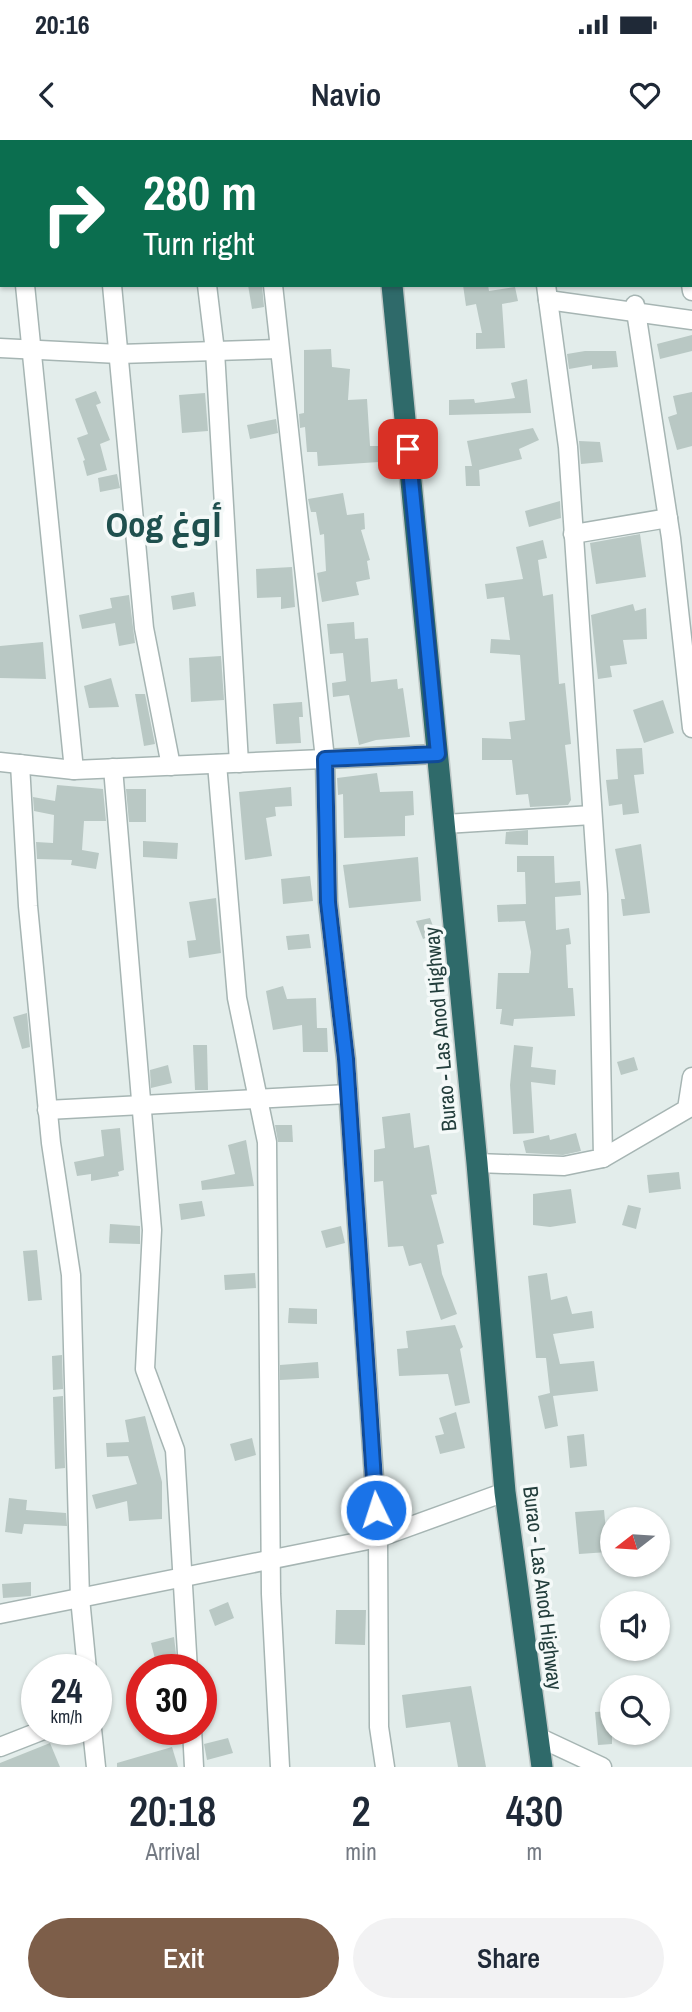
<!DOCTYPE html>
<html lang="en">
<head>
<meta charset="utf-8">
<style>
	body { margin:0; font-family:"Archivo Narrow",Cairo,sans-serif; background:#f2f2f3; color:#1f2937; height:100vh; display:flex; flex-direction:column; font-size:26px; white-space:nowrap }
	* { box-sizing:border-box; margin:0 }
	p { font-size:23px; color:#747a83 }
	.icon { flex:none; width:38px; height:38px; fill:none; stroke:currentColor; stroke-width:2; stroke-linecap:round; stroke-linejoin:round }
	.map { position:relative; height:1627px; overflow:hidden }
	.panel { display:flex; flex-direction:column; background:#fff; flex:1 }
	.panel>* { flex:none }
	.banner { position:absolute; left:0px; top:0px; width:693px; height:147px; box-shadow:0 2px 5px #0004; background:#0b6e4f; color:#fff; overflow:hidden }
	.needle { width:46px; rotate:253deg }
	.fabs { position:absolute; left:600px; top:1367px; display:grid; gap:14px }
	.fabs a { display:grid; place-items:center; width:70px; height:70px; border-radius:50%; background:#fff; box-shadow:0 2px 5px #0004; font-size:35px }
	.speed { position:absolute; left:21px; top:1514px; display:flex; gap:14px; font-size:35px; font-weight:700; text-align:center }
	.speed>* { display:grid; place-content:center; width:91px; height:91px; border-radius:50%; background:#fff; box-shadow:0 2px 5px #0004; line-height:1 }
	.speed small { font-size:18px; font-weight:400 }
	.speed .limit { border:10px solid #d22; background:#fff; color:#111 }
	.pin { position:absolute; display:grid; place-items:center; width:60px; height:60px; color:#fff; margin:-30px; border-radius:14px; box-shadow:0 4px 10px #0006 }
	.me { position:absolute; width:77px; margin:-38px; rotate:356deg; stroke-linejoin:round; filter:drop-shadow(0 0 5px #0008) }
	.turn { display:flex; align-items:center; gap:24px; height:147px; padding:0 28px; font-size:32px }
	.turn .icon { width:91px; height:91px; stroke-width:2.5 }
	.turn b { display:block; font-size:49px; line-height:60px }
	.eta { display:flex; justify-content:space-evenly; align-items:center; height:119px; text-align:center }
	.eta b { font-size:42px; font-weight:600; line-height:49px }
	.button { display:flex; gap:14px; margin-top:auto; padding:14px 28px }
	.button a { flex:1; height:80px; border-radius:42px; background:#7d5e49; color:#fff; font-size:28px; font-weight:600; line-height:80px; text-align:center }
	.button a+a { background:#f2f2f3; color:#1f2937 }
	.status { display:flex; justify-content:space-between; align-items:center; height:49px; padding:0 35px; background:#fff; direction:ltr }
	.status svg { height:19px; fill:currentColor }
	header { display:flex; justify-content:space-between; align-items:center; height:91px; padding:0 28px; background:#fff; font-size:32px; font-weight:600 }
	.map>svg:first-child { display:block }
	.building { fill:#b9c8c4 }
	.lines { fill:none; stroke-linecap:round; stroke-linejoin:round }
	.street-casing { stroke:#a6b5b3; stroke-width:21 }
	.highway-casing { stroke:#c1c9c8; stroke-width:24 }
	.street { stroke:#fff; stroke-width:18 }
	.highway { stroke:#2f6a6a; stroke-width:21 }
	.route-casing { stroke:#114b97; stroke-width:18 }
	.route { stroke:#1a73e8; stroke-width:12 }
	.labels { text-anchor:middle; dominant-baseline:central; stroke-width:7; stroke-linejoin:round; paint-order:stroke }
	.street-label { font-size:21px; fill:#233e3c; stroke:#f4f9f8 }
	.town-label { font-size:35px; font-weight:bold; fill:#1f504e; stroke:#f4f9f8 }
</style>
</head>
<body>
<div class="status"><b>20:16</b><svg viewBox="0 0 49 12"><path d="M0 12V9h3v3zM5 12V6h3v6zM10 12V3h3v9zM15 12V0h3v12zM26 1h20v11H26zM47 4h2v5h-2z"/></svg></div>
<header><svg class="icon" aria-label="back" viewBox="0 0 24 24"><path d="M15 5l-7 7 7 7"/></svg>Navio<svg class="icon" aria-label="heart" viewBox="0 0 24 24"><path d="M12 20l-8-8c-3-5 5-10 8-4 3-6 11-1 8 4z"/></svg></header>
<div class="map">
<svg width="692" height="1627" viewBox="0 0 692 1627">
	<rect width="100%" height="100%" fill="#e3edeb"/>
	<!-- building -->
	<g class="building">
		<path d="M248 145H262L264 167 252 169Z"/>
		<path d="M463 145H488L489 151 515 147 518 161 502 164 505 208 476 209V193H482L476 164 466 166Z"/>
		<path d="M692 195V211L660 219 657 204Z"/>
		<path d="M331 209 332 227 350 229 348 260 367 259 370 306H378L379 322 318 326 317 312H307L305 287 300 288 299 274 304 273V210Z"/>
		<path d="M585 211H616L618 227 592 229V225L569 229 567 214Z"/>
		<path d="M527 239 531 273 449 275V260L474 259 475 263 515 258 511 243Z"/>
		<path d="M96 251 101 263 96 265 110 300 100 304 107 330 87 336 83 321 85 320 77 298 88 294 75 259Z"/>
		<path d="M692 252V306L677 310 668 277 677 274 673 256Z"/>
		<path d="M205 253 208 291 182 293 179 255Z"/>
		<path d="M276 279 278 293 250 299 247 285Z"/>
		<path d="M533 288 539 300 519 309 522 319 479 330 480 346H466L465 326H472L467 301Z"/>
		<path d="M579 301 600 302 603 322 581 324Z"/>
		<path d="M117 334 120 348 100 352 98 338Z"/>
		<path d="M343 353 347 375 364 373 365 389 361 390 370 420 367 421 370 439 356 442 359 455 322 462 317 433 326 431 324 394 320 395 316 372H311L308 359Z"/>
		<path d="M560 361 561 378 529 387 525 371Z"/>
		<path d="M640 394 646 437 596 444 590 403Z"/>
		<path d="M543 400 547 418 538 420 543 456 553 454 559 544 565 543 571 604 565 605 571 660 568 665 530 667 528 654 516 655 512 620H482V598L511 599 509 582 525 580 520 515 490 513 491 499 510 500 504 457 487 459 485 444 523 439 516 407Z"/>
		<path d="M292 427 295 467 281 469V457L257 458 256 429Z"/>
		<path d="M194 452 196 466 173 470 171 456Z"/>
		<path d="M129 455 135 503 119 506 115 483 82 489 79 475 112 468 110 458Z"/>
		<path d="M633 464 635 471 646 468 647 499 623 500 627 524 610 526 612 537 598 539 591 475Z"/>
		<path d="M354 482 355 499 368 498 371 542 397 539 398 549 403 548 410 597 376 600 359 605 349 555 333 557 332 543 346 541 343 513 330 514 327 484Z"/>
		<path d="M43 502 46 539 0 538V506Z"/>
		<path d="M221 516 224 560 191 562 189 518Z"/>
		<path d="M111 538 119 567 89 568 84 546Z"/>
		<path d="M135 554H145L155 604 144 606Z"/>
		<path d="M663 560 674 593 644 603 633 570Z"/>
		<path d="M302 562 303 577H299L301 603 276 604 273 564Z"/>
		<path d="M642 608 644 634 634 635 639 673 623 675 622 664 609 666 606 640 618 639 616 609Z"/>
		<path d="M377 633 380 652 413 651 414 675 405 676V696L344 698 343 654 338 655 337 638Z"/>
		<path d="M57 645 103 649 106 681H84L82 710 99 713 96 729 71 725 72 720 37 719 36 702 53 703 54 675 34 671 33 657 55 661Z"/>
		<path d="M291 647 292 666 275 667 276 676 266 678 272 716 245 720 239 652Z"/>
		<path d="M126 649H146V682H129Z"/>
		<path d="M528 690V705L505 704 506 692Z"/>
		<path d="M143 701 178 703 177 719 143 717Z"/>
		<path d="M641 704 650 773 623 776 621 759H625L615 709Z"/>
		<path d="M517 716H554L555 743 580 741 581 755 555 757 556 790 569 788 571 804 566 805 568 848H573L575 876 514 879 513 886 500 884 502 869H496L498 833H529L531 812 525 781 498 782 497 765 526 764 525 732H517Z"/>
		<path d="M418 717 421 761 349 768 343 725Z"/>
		<path d="M310 736 313 761 283 764 281 739Z"/>
		<path d="M216 758 221 813 189 818 187 801 196 800 189 762Z"/>
		<path d="M430 778 436 794 423 799 416 781Z"/>
		<path d="M309 794 311 808 288 810 286 796Z"/>
		<path d="M283 846 287 859 316 858 317 888H327L328 912H303L302 885 273 890 266 851Z"/>
		<path d="M27 873 30 907 22 909 13 877Z"/>
		<path d="M193 905H207L208 950H195Z"/>
		<path d="M514 905 533 907 531 927 556 930 555 945 531 942 534 993 513 994 510 945Z"/>
		<path d="M634 917 638 930 621 935 617 922Z"/>
		<path d="M168 925 172 943 151 948 150 930Z"/>
		<path d="M410 973 414 1008 429 1005 437 1054 431 1055 444 1103 437 1105 442 1134 457 1174 441 1180 421 1123 409 1126 403 1106 388 1107 383 1041 374 1042V1010L385 1008 382 977Z"/>
		<path d="M275 985H292L293 1002H278Z"/>
		<path d="M120 988 124 1030 118 1032 119 1036 91 1041V1034L77 1036 74 1022 104 1016 101 990Z"/>
		<path d="M576 993 581 1011 563 1015 526 1013 523 1001 549 995 550 1000Z"/>
		<path d="M246 1000 254 1046 202 1050 201 1041 235 1034 228 1005Z"/>
		<path d="M679 1032 681 1049 649 1053 647 1035Z"/>
		<path d="M571 1049 576 1083 550 1087 533 1085V1054Z"/>
		<path d="M202 1061 205 1076 181 1080 179 1064Z"/>
		<path d="M628 1065 641 1068 636 1089 622 1085Z"/>
		<path d="M110 1084 140 1086V1104L109 1103Z"/>
		<path d="M341 1086 345 1103 326 1108 321 1091Z"/>
		<path d="M37 1110 42 1160 28 1161 23 1111Z"/>
		<path d="M255 1133 256 1148 225 1150 224 1135Z"/>
		<path d="M547 1133 551 1160 567 1156 572 1174 592 1171 594 1188 553 1194 560 1224 594 1221 598 1251 553 1256 558 1286 545 1289 538 1256 550 1253 546 1218H536L528 1136Z"/>
		<path d="M289 1168 317 1169V1184L288 1183Z"/>
		<path d="M455 1185 463 1207 460 1209 470 1263 455 1266 448 1234 399 1236 397 1209 408 1208 406 1191Z"/>
		<path d="M62 1215 63 1249 53 1250 52 1216Z"/>
		<path d="M318 1222 319 1238 280 1240V1225Z"/>
		<path d="M63 1256 65 1328 55 1329 53 1257Z"/>
		<path d="M456 1272 465 1308 440 1314 435 1296 444 1294 439 1278Z"/>
		<path d="M145 1276 162 1342V1379L129 1381 127 1361 96 1369 92 1355 137 1344 128 1316 107 1317 106 1303 129 1302 125 1280Z"/>
		<path d="M584 1294 587 1326 570 1328 567 1296Z"/>
		<path d="M252 1298 256 1315 235 1321 230 1304Z"/>
		<path d="M9 1358 27 1360 26 1370 66 1373 67 1386 24 1384 22 1394 5 1392Z"/>
		<path d="M604 1370 608 1412 579 1414 575 1372Z"/>
		<path d="M31 1442V1456L3 1458 2 1444Z"/>
		<path d="M228 1462 234 1478 215 1486 209 1470Z"/>
		<path d="M336 1470H366L365 1505 335 1504Z"/>
		<path d="M174 1497 176 1514 155 1519 151 1503Z"/>
		<path d="M471 1546 486 1627H458L450 1582 406 1588 402 1555Z"/>
		<path d="M612 1571V1604L598 1605 595 1572Z"/>
		<path d="M228 1598 233 1613 207 1620 204 1604Z"/>
		<path d="M50 1603 60 1627H0V1623Z"/>
		<path d="M172 1607 178 1627H117V1623Z"/>
	</g>
	<g class="lines">
		<!-- street casing -->
		<g class="street-casing">
			<g id="street">
				<path d="M9 0 10 2"/>
				<path d="M98 0V2"/>
				<path d="M191 0V2"/>
				<path d="M261 0V2"/>
				<path d="M527 0V2"/>
				<path d="M677 0V2"/>
				<path d="M691 144 692 151"/>
				<path d="M25 145 74 630"/>
				<path d="M112 145 144 488 171 626"/>
				<path d="M207 145 215 211 239 623"/>
				<path d="M273 145 325 619 328 762 346 919 378 1398 379 1587 385 1627"/>
				<path d="M548 160 692 180"/>
				<path d="M635 165 671 398 692 588"/>
				<path d="M0 208 119 214 279 209"/>
				<path d="M573 394 668 378"/>
				<path d="M0 622 74 630 438 614"/>
				<path d="M20 624 28 766 51 1003 71 1135 80 1458 87 1530"/>
				<path d="M217 624 237 858 267 1002 271 1454 280 1627"/>
				<path d="M113 628 152 1090 145 1229 175 1310 188 1530"/>
				<path d="M445 684 592 675"/>
				<path d="M47 970 348 954"/>
				<path d="M603 1018 687 969 692 937"/>
				<path d="M477 1023 564 1026 603 1018 598 754 568 307 546 145"/>
				<path d="M0 1474 378 1398 505 1352"/>
				<path d="M92 1589 96 1627"/>
				<path d="M192 1589 194 1627"/>
				<path d="M538 1597 602 1627"/>
				<path d="M0 1607 46 1589"/>
			</g>
		</g>
		<!-- highway casing -->
		<g class="highway-casing">
			<g id="highway">
				<path d="M378 0V2"/>
				<path d="M392 145 477 1023 505 1352 542 1627"/>
			</g>
		</g>
		<!-- street -->
		<use href="#street" class="street"/>
		<!-- highway -->
		<use href="#highway" class="highway"/>
	</g>
	<g class="lines">
		<!-- route casing -->
		<g class="route-casing">
			<path id="route" d="M376 1370 346 919 328 762 325 619 438 614 408 309"/>
		</g>
		<!-- route -->
		<use href="#route" class="route"/>
	</g>
	<g class="labels">
		<!-- street labels -->
		<g class="street-label">
			<text transform="translate(440 889) rotate(-95)">Burao - Las Anod Highway</text>
			<text transform="translate(543 1448) rotate(83)">Burao - Las Anod Highway</text>
		</g>
		<!-- town labels -->
		<g class="town-label">
			<text x="164" y="384">Oog أوغ</text>
		</g>
	</g>
</svg>
<div class="fabs">
<a><svg class="needle" viewBox="-14 -14 28 28"><path d="M0-13l5 13h-10z" fill="#e53935"/><path d="M0 13l5-13h-10z" fill="#747a83"/></svg></a>
<a><svg class="icon" aria-label="sound" viewBox="0 0 24 24"><path d="M4 9h4l5-4v14l-5-4H4zM17 9q2 3 0 6"/></svg></a>
<a><svg class="icon" aria-label="search" viewBox="0 0 24 24"><circle cx="10" cy="10" r="6"/><path d="M15 15l6 6"/></svg></a>
</div>
<div class="speed"><div>24<small>km/h</small></div><div class="limit">30</div></div>
<div class="pin" style="left:408px;top:309px;background:#d93025"><svg class="icon" aria-label="arrive" viewBox="0 0 24 24"><path d="M6 21V4h12l-3 4 3 4H6"/></svg></div>
<svg class="me" style="left:376px;top:1370px" viewBox="-20 -20 40 40"><circle r="17" fill="#1a73e8" stroke="#fff" stroke-width="3"/><path d="M0-11L8 9 0 5-8 9z" fill="#fff"/></svg>
<div class="banner">
<div class="turn"><svg class="icon" aria-label="right" viewBox="0 0 24 24"><path d="M7 20v-9h11M14 6l5 5-5 5"/></svg><div><b>280 m</b>Turn right</div></div>
</div>
</div>
<section class="panel">
<div class="eta">
<div><b>20:18</b><p>Arrival</p></div>
<div><b>2</b><p>min</p></div>
<div><b>430</b><p>m</p></div>
</div>
<div class="button"><a>Exit</a><a>Share</a></div>
</section>
</body>
</html>
